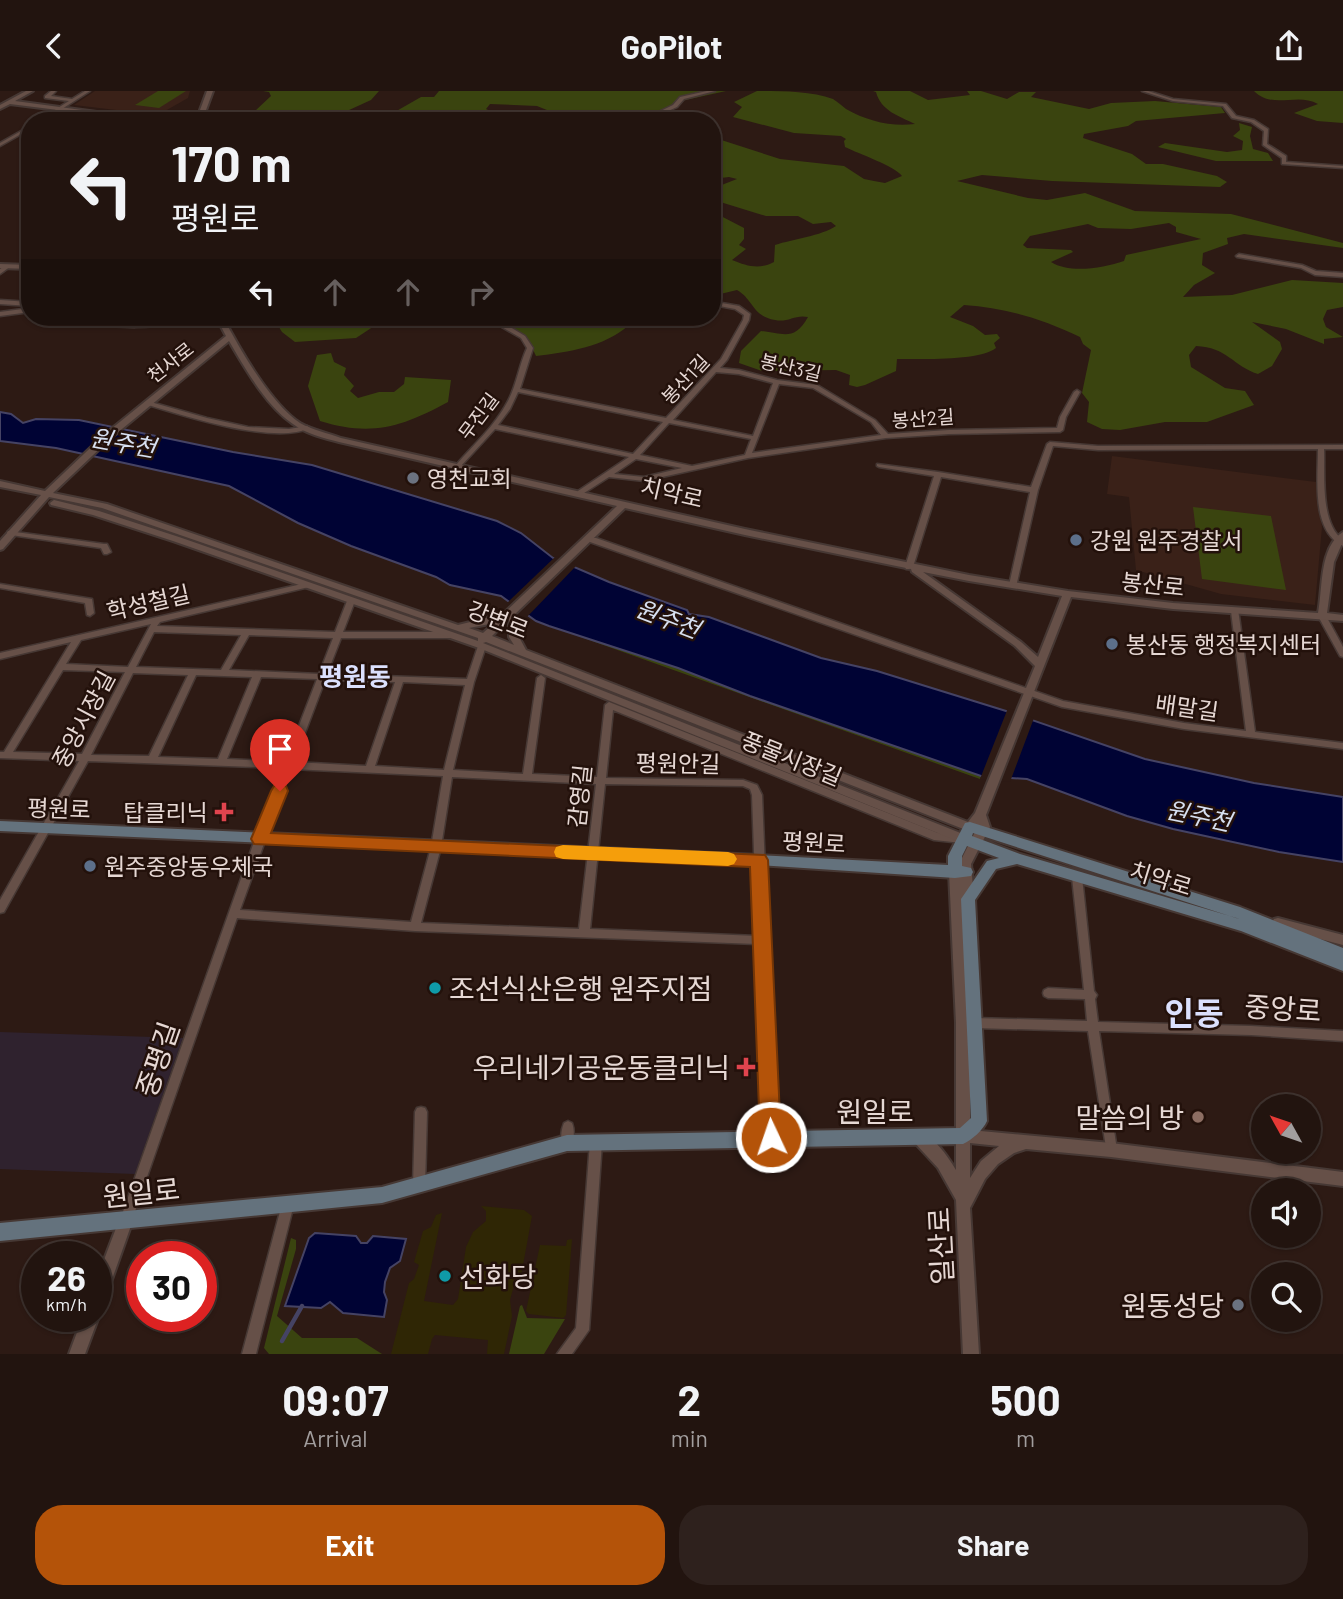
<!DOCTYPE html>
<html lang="en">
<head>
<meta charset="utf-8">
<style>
	body { margin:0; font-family:Barlow,"Noto Sans KR",sans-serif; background:#2e211d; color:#f1f3f6; height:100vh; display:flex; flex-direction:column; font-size:26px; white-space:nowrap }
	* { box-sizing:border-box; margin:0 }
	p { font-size:23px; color:#a29e9e }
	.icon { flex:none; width:38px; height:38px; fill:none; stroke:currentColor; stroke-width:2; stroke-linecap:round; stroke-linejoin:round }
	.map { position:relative; height:1263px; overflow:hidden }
	.side { display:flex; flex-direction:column; background:#22140f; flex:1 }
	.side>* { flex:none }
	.banner { position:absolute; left:21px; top:21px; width:700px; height:214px; border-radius:28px; box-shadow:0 2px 5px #0004,0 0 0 2px #3f332f; background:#22140f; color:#f1f3f6; overflow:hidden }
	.needle { width:46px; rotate:310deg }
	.buttons { position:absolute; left:1251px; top:1003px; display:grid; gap:14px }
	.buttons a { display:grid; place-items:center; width:70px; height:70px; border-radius:50%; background:#22140f; box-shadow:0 2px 5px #0004,0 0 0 2px #3f332f; font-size:35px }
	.speed { position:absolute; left:21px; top:1150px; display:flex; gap:14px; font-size:35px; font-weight:700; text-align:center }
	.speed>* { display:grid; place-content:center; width:91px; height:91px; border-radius:50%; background:#22140f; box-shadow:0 2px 5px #0004,0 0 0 2px #3f332f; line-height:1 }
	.speed small { font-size:18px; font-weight:400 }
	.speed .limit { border:10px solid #d22; background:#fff; color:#111 }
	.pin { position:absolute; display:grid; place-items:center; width:60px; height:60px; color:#fff; margin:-72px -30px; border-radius:50% 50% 50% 0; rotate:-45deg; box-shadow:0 0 7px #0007 }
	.pin .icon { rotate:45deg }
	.me { position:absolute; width:77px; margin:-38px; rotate:357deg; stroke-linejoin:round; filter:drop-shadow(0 0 5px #0008) }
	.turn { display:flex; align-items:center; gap:24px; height:147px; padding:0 35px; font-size:32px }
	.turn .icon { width:91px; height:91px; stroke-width:2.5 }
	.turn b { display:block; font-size:49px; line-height:60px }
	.lanes { display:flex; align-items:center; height:66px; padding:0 35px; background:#0003; justify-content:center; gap:35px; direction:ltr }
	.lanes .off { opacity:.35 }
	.eta { display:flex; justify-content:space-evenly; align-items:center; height:119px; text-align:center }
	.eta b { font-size:42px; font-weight:700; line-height:49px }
	.button { display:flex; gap:14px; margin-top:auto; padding:14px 35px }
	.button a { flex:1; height:80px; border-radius:28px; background:#b45309; color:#fff; font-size:28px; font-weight:700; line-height:80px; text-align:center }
	.button a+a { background:#2e211d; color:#f1f3f6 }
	header { display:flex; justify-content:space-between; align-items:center; height:91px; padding:0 35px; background:#22140f; font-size:32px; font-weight:700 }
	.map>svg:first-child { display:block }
	.commercial { fill:#2f222e }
	.built { fill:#3a2118 }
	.green { fill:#3a440f; fill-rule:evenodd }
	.sand { fill:#2f2605 }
	.water { fill:#000334; stroke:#454364; stroke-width:2 }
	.pier { fill:#2d1a14 }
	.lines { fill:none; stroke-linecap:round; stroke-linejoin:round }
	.stream { stroke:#454364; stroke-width:4.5 }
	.minor-casing { stroke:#463834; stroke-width:3 }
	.tertiary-casing { stroke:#463834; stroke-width:4 }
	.secondary-casing { stroke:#463834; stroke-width:4 }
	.minor { fill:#665048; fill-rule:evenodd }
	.tertiary { fill:#665048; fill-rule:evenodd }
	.secondary { fill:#64727d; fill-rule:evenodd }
	.route { fill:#b45309; stroke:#753606; stroke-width:2 }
	.slow { fill:#f59e0b }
	.worship-dot { fill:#6b7280; stroke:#23110b; stroke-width:2.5 }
	.service-dot { fill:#5c6f8a; stroke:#23110b; stroke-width:2.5 }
	.health-dot { fill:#e0444e; stroke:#23110b; stroke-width:2.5 }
	.culture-dot { fill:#0f9aa8; stroke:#23110b; stroke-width:2.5 }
	.education-dot { fill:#8d6e63; stroke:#23110b; stroke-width:2.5 }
	.labels { text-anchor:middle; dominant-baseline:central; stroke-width:5; stroke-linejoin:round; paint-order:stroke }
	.far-street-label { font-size:19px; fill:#e6d8d4; stroke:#23110b }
	.poi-label { font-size:23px; fill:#e6d8d4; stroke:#23110b; text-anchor:start }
	.street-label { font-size:23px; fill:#e6d8d4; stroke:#23110b }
	.water-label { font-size:24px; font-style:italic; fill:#d7e0f1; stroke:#23110b }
	.quarter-label { font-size:26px; font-weight:bold; fill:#dbe0fd; stroke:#23110b }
	.near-poi-label { font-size:28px; fill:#e6d8d4; stroke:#23110b; text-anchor:end }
	.near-street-label { font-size:28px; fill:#e6d8d4; stroke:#23110b }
	.near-quarter-label { font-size:32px; font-weight:bold; fill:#dbe0fd; stroke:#23110b }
</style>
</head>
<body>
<header><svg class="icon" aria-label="back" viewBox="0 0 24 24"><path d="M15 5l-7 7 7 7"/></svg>GoPilot<svg class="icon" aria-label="share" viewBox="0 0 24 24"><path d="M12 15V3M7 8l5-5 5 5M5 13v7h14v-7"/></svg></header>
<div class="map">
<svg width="1343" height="1263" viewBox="0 0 1343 1263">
	<rect width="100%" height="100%" fill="#2d1a14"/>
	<!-- commercial -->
	<path class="commercial" d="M0 941 183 947 135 1083 0 1078Z"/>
	<!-- built -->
	<g class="built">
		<path d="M95 0H190L188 7 158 24 74 14Z"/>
		<path d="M1112 365 1316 391 1322 436 1315 514 1221 503 1136 479 1129 406 1107 403Z"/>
	</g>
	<!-- green -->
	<g class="green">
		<path d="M158 0H186L159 17 135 14Z"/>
		<path d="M263 0H379L371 9 336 25 263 27 255 20 271 5 269 1Z"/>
		<path d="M439 0H726L681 10 658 26 620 23 597 30H574L537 15 490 13 486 18 509 29 405 30 393 22 421 6H434Z"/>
		<path d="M757 0C781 0 811 0 833 8 838 11 842 15 846 18 867 30 891 36 915 33 899 25 881 20 876 1L873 0H910L928 9 970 4 967 0H981L1007 8 1019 1H1036L1031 6 1089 18 1111 12 1155 10 1221 16 1225 22 1136 30 1128 35 1084 43 1083 47 1132 63 1146 73H1163L1217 85 1227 91 1220 96 1052 90 982 84 957 90 1028 107 1047 109 1085 102 1135 120 1231 123 1343 152V157L1244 143 1227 147 1228 153 1203 162 1202 174 1215 182 1194 194 1183 206 1232 204 1292 189 1343 192V216L1327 219 1323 228 1326 236 1343 246 1324 248V253L1286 238 1252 231 1280 251 1282 258 1272 275 1258 283C1233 275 1227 256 1196 255L1189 264 1191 276 1225 297 1245 300 1254 314 1207 331H1165L1120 339 1102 338 1087 331 1089 311 1082 302 1091 259 1083 253 1080 246C1042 228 1007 217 964 214L950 226 973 235 985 244 997 243 1000 247 994 252 996 257C980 270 920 268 897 268L896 280 865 294 857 296 849 294 850 284 836 279 762 280 739 272 741 260 761 240C783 242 794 251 808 226 795 223 788 232 775 229 752 225 754 209 737 199L712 205V124L717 123 744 137V148L739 154 746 158 732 169C747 175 759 179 774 171L775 154C793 148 821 145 836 135L831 131 813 133 798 125H766L717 110 720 106 714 97 737 88 729 86 712 88V46L780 68 844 75 864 88 874 90 885 92 902 85C895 75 859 63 845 56L844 50 846 48 841 45 794 42 733 26 742 16 734 11ZM1169 132 1176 136V141L1201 148 1126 164 1124 170C1103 177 1070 183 1051 171L1073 161 1071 159 1027 157 1023 154 1030 145 1088 133 1098 137 1131 138Z"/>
		<path d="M1254 0H1343V32L1317 30 1294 22 1318 13C1297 1 1273 19 1254 0Z"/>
		<path d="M1239 32 1252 36 1250 45 1253 58 1268 62 1273 70H1216L1158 56 1165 52 1227 61 1242 59 1243 50 1233 45 1240 39Z"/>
		<path d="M277 226H388L356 247 295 251 282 241 274 228Z"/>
		<path d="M515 226 531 228 537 226H625L629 234C604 256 569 261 536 265 531 253 524 247 512 242Z"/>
		<path d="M331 262 334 271 346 277 344 284 354 295 350 300 358 307 379 301H394L404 293 405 286 451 289 448 311C402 336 371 346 320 330L308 295 317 264Z"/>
		<path d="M1193 416 1271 425 1286 499 1202 488Z"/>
		<path d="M536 530 678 577 750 605 981 685 980 688Z"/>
		<path d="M291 1147 296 1149V1158L277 1225 302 1247H357L382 1263H269L264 1257Z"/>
		<path d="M522 1214 527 1227 565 1228 544 1263H509L520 1215Z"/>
	</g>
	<!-- sand -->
	<g class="sand">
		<path d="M481 1115 524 1119 532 1125 521 1185 516 1187 510 1209 512 1225 504 1263H487L488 1249 435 1244 432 1248 428 1263H391L409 1192 414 1188 419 1174 414 1171 423 1140 431 1136 436 1124 442 1122 424 1210 453 1214 458 1208 466 1156 473 1141 486 1130V1120Z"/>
		<path d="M572 1148 566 1224 563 1227 529 1223 526 1220 540 1154 566 1155 567 1149Z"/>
	</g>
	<!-- water -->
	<g class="water">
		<path d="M0 321 11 323 23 332 36 328 79 329 233 361 312 374 497 430 521 442 553 467 609 491 687 519 689 523 709 526 821 567 877 580 1006 620 1145 668 1254 692 1343 706V771L1279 761 1173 738 1127 725 1027 688 981 685 750 605 678 577 549 535 536 530 501 505 450 494 436 486 351 455 298 432 229 395 56 357 0 350Z"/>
		<path d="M315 1142 356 1145 361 1152H367L373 1145 406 1148 400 1170 390 1177 385 1191 384 1201 387 1209 384 1226 343 1222 330 1211 321 1217 285 1215 309 1147Z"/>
	</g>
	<!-- pier -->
	<g class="pier">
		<path d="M556 465 577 474 526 527 506 513Z"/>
		<path d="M1008 617 1034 627 1010 691 980 688Z"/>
	</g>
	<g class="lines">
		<!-- stream -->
		<path class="stream" d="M282 1250 302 1215"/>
		<!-- minor casing -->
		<g class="minor-casing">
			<g id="minor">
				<path d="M51 0H56L51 5 72 8 85 0H90L43 30H37L69 10 45 7V5Z"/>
				<path d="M707 0H715L684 8 677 16 646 30H640L673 14 680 6Z"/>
				<path d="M1142 0H1148L1173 8 1226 13 1236 25 1254 29 1268 38 1267 53 1286 65V71L1343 75V77L1282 73V67L1263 54 1264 40 1251 31 1232 27 1223 15 1173 10Z"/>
				<path d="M100 22 104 23 94 30H88Z"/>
				<path d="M390 28 392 30H363L365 29Z"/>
				<path d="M30 35V38L0 55V52Z"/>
				<path d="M1239 163 1302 174 1316 180 1343 182V186L1315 184 1301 177 1237 166 1236 165Z"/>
				<path d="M6 174 11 175 0 183V178Z"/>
				<path d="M0 209 30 211V215L0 213Z"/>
				<path d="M716 211 739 215 750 223 749 229 727 269 720 277 739 279 777 289 817 294 875 329 888 343 949 339 1057 337 1060 326 1074 301 1077 299 1080 301 1066 326 1063 339 1060 341 949 343 886 347 748 367 644 390 609 386 581 404 577 402 578 400 629 366 495 338 461 375H457L456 374C474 353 495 335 508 310 517 293 519 274 527 257L521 247 500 235 501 226H507L505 233 525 245 533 257 520 298 666 327 721 268 743 229 744 224 735 218 714 214 713 213ZM716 281 739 283 773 292 753 345 673 329ZM779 293 813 297 871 331 881 344 752 362ZM518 301 663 331 633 363 498 334 510 318ZM669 332 751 348 745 364 692 375 640 364ZM636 368 682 377 644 386 614 383Z"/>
				<path d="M30 217V221L0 225V221Z"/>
				<path d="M74 226C84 226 92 228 102 230 113 232 125 233 136 232 157 232 178 225 198 226 169 239 103 240 74 226Z"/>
				<path d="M147 310 207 327 248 336 289 338 307 335 310 337C274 354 184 325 145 313L144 312Z"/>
				<path d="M1050 351 1098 355 1343 354V358H1324C1325 385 1320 432 1343 449V455C1311 440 1318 388 1318 358L1098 359 1053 355 1038 399 1016 496H1013L1009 494 1030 401 941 386 913 476 909 478H906L905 476 934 385 879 376 877 375V373L938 381 1031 396 1047 353Z"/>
				<path d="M8 440 104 453H107L111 461 107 463H104L101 457 11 444 7 442Z"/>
				<path d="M590 447H596L1063 610 1184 632 1246 640 1231 520 1232 518H1238L1255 641 1343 652V658L1184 638 1062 616 590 451Z"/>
				<path d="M306 492 310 494 309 496 160 531 157 535 335 541 347 510 351 507 355 510 343 541H450L454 544 450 547H341L327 583 467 588 478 555 482 552 486 555 474 591 453 679 523 683 537 587 541 584 545 587 532 683 597 686 605 614 609 611 938 742 965 745 967 748 965 751 962 752 934 749 613 619 606 687 743 689 757 694 762 704 776 1047 774 1051 770 1053 766 1051 764 1047 757 853 415 840 237 827 132 1129 130 1133 126 1135 122 1133 120 1129 255 748 282 677 88 670 4 821 0 822V809L79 670 0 667V661H4L71 551 0 568V562ZM151 533 128 576 66 573 81 549ZM154 541 241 544 221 579 136 576ZM249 544 333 547 319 583 229 579ZM63 579 125 581 82 663 13 661ZM133 582 188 584 149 665 91 664ZM196 584 252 586 218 668 158 666ZM261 586 317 588 285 671 227 668ZM325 589 395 591 366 675 294 671ZM403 591 465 594 444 679 375 675ZM291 678 443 685 431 756 411 831 240 819ZM452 686 596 693 579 838 421 832 441 756ZM605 693 743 695 750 698 752 704 757 845 590 838Z"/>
				<path d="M0 493 92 508 94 522 90 525 87 524 85 512 0 497Z"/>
				<path d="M1322 522 1325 523 1343 556V566L1340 565 1318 525Z"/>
				<path d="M1077 782 1080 783 1082 786 1094 900 1097 904 1095 908 1098 931 1251 935 1343 940V950L1251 944 1099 940 1117 1059 1115 1063 1111 1065 1107 1063 1088 940 974 937 970 935 969 932 970 929 974 927 1087 930 1085 908 1048 907 1044 905 1043 902 1044 899 1048 897 1084 899 1072 786 1074 783Z"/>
				<path d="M421 1016 425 1017 427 1021 425 1095 423 1099 419 1101 415 1099 413 1095 415 1021 417 1017Z"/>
				<path d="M568 1030 572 1032C575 1039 574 1049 571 1056L567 1058 563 1056C560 1049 561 1039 564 1032Z"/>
				<path d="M596 1045 600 1047 602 1051 589 1239 572 1263H557L576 1237 590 1051 592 1047Z"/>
				<path d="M288 1107 292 1109 294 1113 256 1263H242L282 1113 284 1109Z"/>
			</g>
		</g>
		<!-- tertiary casing -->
		<g class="tertiary-casing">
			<g id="tertiary">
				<path d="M26 0H33L15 10 164 30H146L10 13 0 18V14Z"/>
				<path d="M207 0H213L202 30H196Z"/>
				<path d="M0 173 30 174V178L0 177Z"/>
				<path d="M216 226H223C239 257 271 313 300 332 312 339 328 342 341 347L745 438 969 484 1068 500 1173 512 1318 522C1323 497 1319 456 1343 441V450L1334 471 1327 522 1343 524V530L1173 518 1071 506 986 724 990 736 971 773 974 808 972 811 968 813 962 809 970 932V1039L1111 1052 1343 1081V1095L1111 1066 1026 1058 1014 1062 998 1073 985 1088 970 1117 979 1263H963L956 1109 938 1077 913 1050 911 1045 913 1040 918 1038C934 1046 947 1064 956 1079V932L949 781 951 778 955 776 960 779 959 773 978 735 974 739H966L486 551 483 552 968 745 970 748 968 751 964 753 960 751 479 557 173 450 93 424 51 414 50 412 54 409 99 420 179 446 478 550V547L102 417 49 406 3 458 0 459V450L41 404 0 396V390L45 400 105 343 226 245ZM229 250C245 277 266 315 293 333 306 343 324 347 339 351L617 415 503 523 458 534 107 413 53 402 111 347ZM625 417 745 444 911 478 912 481 1015 555 1035 575 975 722 968 731 526 559 519 546V527L514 524ZM923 481 969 490 1062 505 1038 566 1021 551ZM509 528V546L514 554 492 545ZM494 532 483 542 469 537ZM970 1052 999 1055 981 1070 970 1087Z"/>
				<path d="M1278 827 1343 844V854L1274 836 1272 832 1274 828Z"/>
				<path d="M126 1122 131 1124 133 1129 104 1211 101 1216 96 1219V1190L121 1124Z"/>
				<path d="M96 1219 99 1225 85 1263H69L83 1225H96Z"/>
			</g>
		</g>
		<!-- secondary casing -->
		<g class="secondary-casing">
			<path id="secondary" d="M0 730 759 764 948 774V765L965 732 970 731 1240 816 1343 857V880L1241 840 1017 773 996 778 975 809 987 1030C983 1039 972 1049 963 1053L567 1060 382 1112 0 1150V1132L382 1096 567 1044 960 1037 971 1027 961 808 987 770 999 767 967 755 962 765V775L971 777 973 781 971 785 955 787 759 774 0 740ZM973 742 1236 827 1240 828 1020 763 972 745Z"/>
		</g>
		<!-- minor -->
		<use href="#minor" class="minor"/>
		<!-- tertiary -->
		<use href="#tertiary" class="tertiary"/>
		<!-- secondary -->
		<use href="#secondary" class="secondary"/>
	</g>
	<!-- route -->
	<path class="route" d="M280 694 286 695 288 700 271 742 765 764 768 769 781 1046 778 1054 771 1057 763 1054 760 1046 750 776 254 753 251 748 271 700 274 695Z"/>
	<!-- slow -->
	<path class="slow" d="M563 754 728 761 734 763 737 768 734 773 728 775 563 768 556 766 554 761 556 756Z"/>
	<!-- markers -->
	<g class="worship-dot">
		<circle cx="413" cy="387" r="7"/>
		<circle cx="1238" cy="1214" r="7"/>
	</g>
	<g class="service-dot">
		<circle cx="1076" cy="449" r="7"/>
		<circle cx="1112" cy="553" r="7"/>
		<circle cx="90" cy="775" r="7"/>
	</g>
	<g class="health-dot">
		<path d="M220.5 710.5h7v7h7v7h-7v7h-7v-7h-7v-7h7z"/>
		<path d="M742.5 965.5h7v7h7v7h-7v7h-7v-7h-7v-7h7z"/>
	</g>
	<g class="culture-dot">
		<circle cx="435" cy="897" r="7"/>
		<circle cx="445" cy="1185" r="7"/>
	</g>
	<circle class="education-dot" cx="1198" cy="1026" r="7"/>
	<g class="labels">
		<!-- far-street labels -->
		<g class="far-street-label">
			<text transform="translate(170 271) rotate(-38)">천사로</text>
			<text transform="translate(791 276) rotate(13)">봉산3길</text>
			<text transform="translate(685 288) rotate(-47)">봉산1길</text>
			<text transform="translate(478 325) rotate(-53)">무진길</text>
			<text transform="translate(923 327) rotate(-4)">봉산2길</text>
		</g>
		<!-- poi labels -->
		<g class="poi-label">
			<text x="427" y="387">영천교회</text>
			<text x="1090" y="449">강원 원주경찰서</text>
			<text x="1126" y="553">봉산동 행정복지센터</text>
			<text x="208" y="721" text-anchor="end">탑클리닉</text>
			<text x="104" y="775">원주중앙동우체국</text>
		</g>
		<!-- street labels -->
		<g class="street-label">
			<text transform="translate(672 401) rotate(13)">치악로</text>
			<text transform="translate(1153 493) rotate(6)">봉산로</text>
			<text transform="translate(148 511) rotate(-13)">학성철길</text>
			<text transform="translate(498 528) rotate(21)">강변로</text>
			<text transform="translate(1187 616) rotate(8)">배말길</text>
			<text transform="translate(83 628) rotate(-62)">중앙시장길</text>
			<text transform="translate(792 667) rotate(22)">풍물시장길</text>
			<text transform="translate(678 672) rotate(1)">평원안길</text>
			<text transform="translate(579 705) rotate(-84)">감영길</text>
			<text transform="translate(59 717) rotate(2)">평원로</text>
			<text transform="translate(814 751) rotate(3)">평원로</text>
			<text transform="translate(1161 787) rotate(17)">치악로</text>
		</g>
		<!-- water labels -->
		<g class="water-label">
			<text transform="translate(123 351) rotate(10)">원주천</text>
			<text transform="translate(668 527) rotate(21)">원주천</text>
			<text transform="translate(1199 724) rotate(12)">원주천</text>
		</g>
		<!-- quarter labels -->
		<g class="quarter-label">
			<text x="355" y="584">평원동</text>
		</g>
		<!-- near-poi labels -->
		<g class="near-poi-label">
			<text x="449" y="897" text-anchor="start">조선식산은행 원주지점</text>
			<text x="730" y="976">우리네기공운동클리닉</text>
			<text x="1184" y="1026">말씀의 방</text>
			<text x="459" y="1185" text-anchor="start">선화당</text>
			<text x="1224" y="1214">원동성당</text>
		</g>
		<!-- near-street labels -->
		<g class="near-street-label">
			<text transform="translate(1283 917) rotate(4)">중앙로</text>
			<text transform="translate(157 968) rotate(-71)">중평길</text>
			<text x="875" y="1020">원일로</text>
			<text transform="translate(141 1101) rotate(-6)">원일로</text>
			<text transform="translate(940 1155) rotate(-93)">일산로</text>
		</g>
		<!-- near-quarter labels -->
		<g class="near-quarter-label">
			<text x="1194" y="921">인동</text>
		</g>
	</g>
</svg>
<div class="buttons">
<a><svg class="needle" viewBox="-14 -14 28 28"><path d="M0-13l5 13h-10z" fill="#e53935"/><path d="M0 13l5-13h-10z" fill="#a29e9e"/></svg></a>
<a><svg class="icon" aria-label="sound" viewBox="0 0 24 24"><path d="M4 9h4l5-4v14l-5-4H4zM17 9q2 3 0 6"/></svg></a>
<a><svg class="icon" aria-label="search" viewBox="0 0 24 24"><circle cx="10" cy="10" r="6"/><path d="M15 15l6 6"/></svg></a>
</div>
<div class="speed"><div>26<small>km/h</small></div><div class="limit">30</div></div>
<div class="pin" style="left:280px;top:700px;background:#d93025"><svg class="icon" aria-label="arrive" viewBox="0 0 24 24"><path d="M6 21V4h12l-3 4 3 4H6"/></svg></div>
<svg class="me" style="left:771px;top:1046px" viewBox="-20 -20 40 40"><circle r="17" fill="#b45309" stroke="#fff" stroke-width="3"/><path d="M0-11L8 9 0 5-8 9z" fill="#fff"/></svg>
<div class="banner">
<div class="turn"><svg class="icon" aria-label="left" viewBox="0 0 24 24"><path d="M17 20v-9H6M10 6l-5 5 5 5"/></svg><div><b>170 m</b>평원로</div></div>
<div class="lanes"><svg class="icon" aria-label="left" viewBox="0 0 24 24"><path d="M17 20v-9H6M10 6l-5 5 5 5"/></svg><svg class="icon off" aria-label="ahead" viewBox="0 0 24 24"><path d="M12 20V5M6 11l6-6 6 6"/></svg><svg class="icon off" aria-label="ahead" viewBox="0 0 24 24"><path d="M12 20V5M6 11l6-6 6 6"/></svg><svg class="icon off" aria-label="right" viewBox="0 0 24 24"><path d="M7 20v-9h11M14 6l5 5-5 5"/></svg></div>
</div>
</div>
<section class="side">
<div class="eta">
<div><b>09:07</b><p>Arrival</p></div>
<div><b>2</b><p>min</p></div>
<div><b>500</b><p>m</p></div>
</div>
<div class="button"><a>Exit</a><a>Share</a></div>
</section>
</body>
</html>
